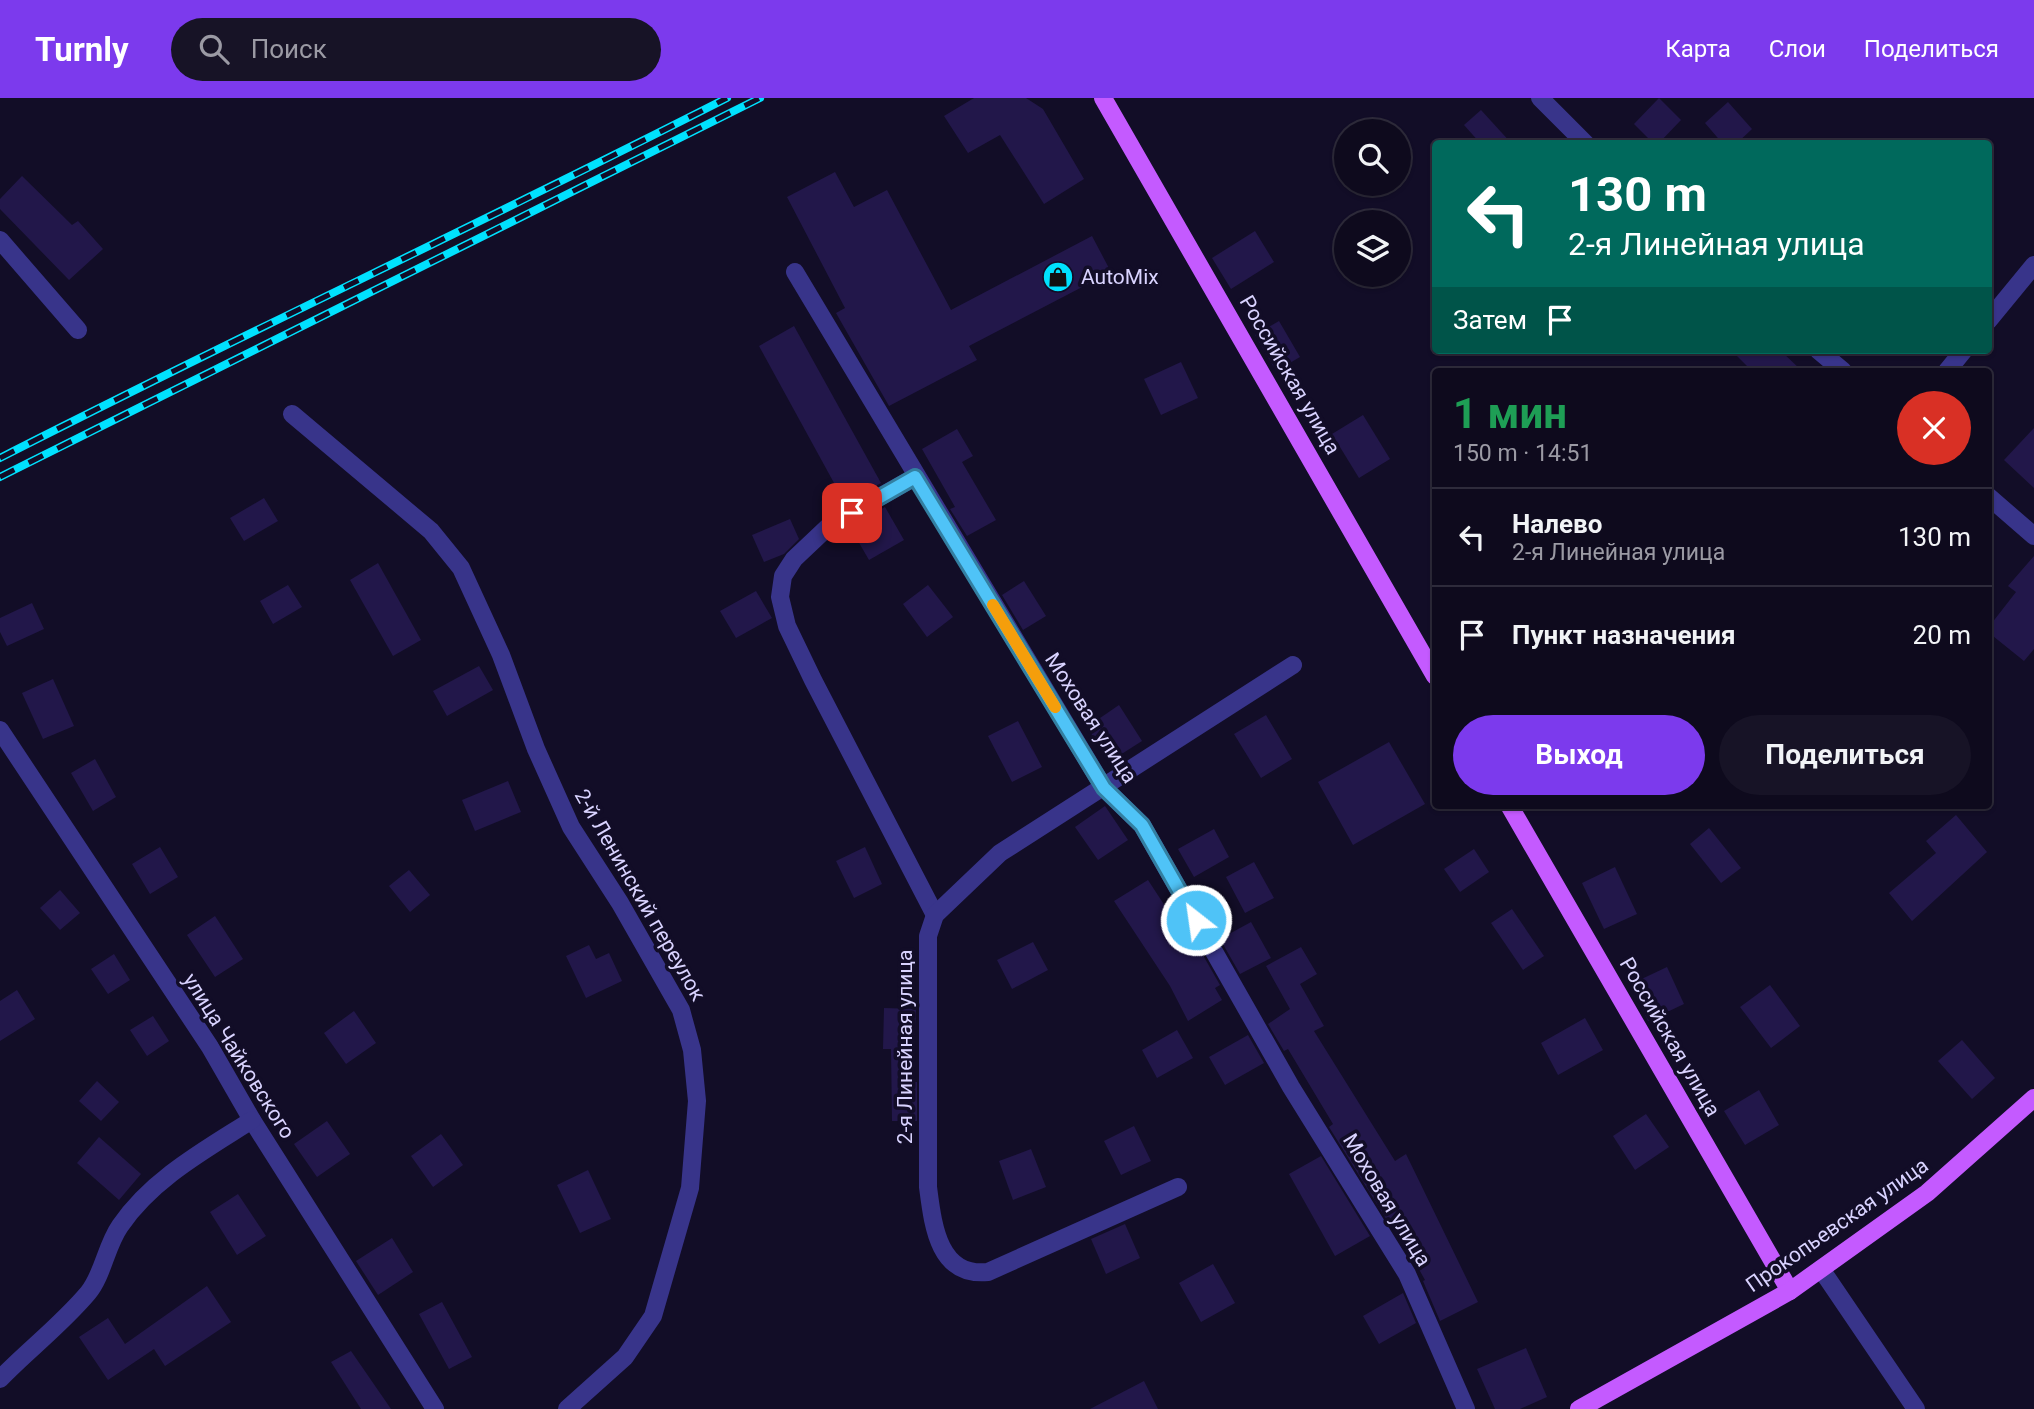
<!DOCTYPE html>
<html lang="ru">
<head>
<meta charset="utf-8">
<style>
	body { margin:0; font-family:Roboto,sans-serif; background:#171326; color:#f1f3f6; height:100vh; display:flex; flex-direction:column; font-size:26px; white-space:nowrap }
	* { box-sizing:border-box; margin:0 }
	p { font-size:23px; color:#9b9aa4 }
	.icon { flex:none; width:38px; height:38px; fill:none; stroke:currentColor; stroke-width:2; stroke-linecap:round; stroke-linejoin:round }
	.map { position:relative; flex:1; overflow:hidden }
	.sheet { position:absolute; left:1432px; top:270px; width:560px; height:441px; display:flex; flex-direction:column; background:#0e0a1d; border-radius:7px; box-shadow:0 2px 5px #0004,0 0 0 2px #2e2b3b }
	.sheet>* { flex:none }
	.banner { position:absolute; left:1432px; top:42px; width:560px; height:214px; border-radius:7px; box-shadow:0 2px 5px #0004,0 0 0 2px #2e2b3b; background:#00695c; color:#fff; overflow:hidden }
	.fabs { position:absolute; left:1334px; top:21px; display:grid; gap:14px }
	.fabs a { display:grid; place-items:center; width:77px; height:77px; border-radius:50%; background:#0e0a1d; box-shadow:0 2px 5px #0004,0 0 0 2px #2e2b3b; font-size:35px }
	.pin { position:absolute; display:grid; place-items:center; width:60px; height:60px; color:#fff; margin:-30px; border-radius:14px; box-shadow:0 4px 10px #0006 }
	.me { position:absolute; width:77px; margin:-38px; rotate:330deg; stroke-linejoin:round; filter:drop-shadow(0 0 5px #0008) }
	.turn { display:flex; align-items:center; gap:24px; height:147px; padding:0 21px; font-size:32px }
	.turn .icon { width:91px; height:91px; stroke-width:2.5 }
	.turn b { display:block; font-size:49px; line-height:60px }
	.then { display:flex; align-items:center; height:66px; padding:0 21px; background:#0003; gap:14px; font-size:26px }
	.round { display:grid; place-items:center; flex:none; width:74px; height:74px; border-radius:37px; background:#171326 }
	.head { display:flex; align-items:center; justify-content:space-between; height:119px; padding:0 21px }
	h1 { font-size:42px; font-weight:700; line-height:52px; color:#1e9e55 }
	.cta { display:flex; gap:14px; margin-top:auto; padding:14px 21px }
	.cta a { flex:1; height:80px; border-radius:42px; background:#7c3aed; color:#fff; font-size:28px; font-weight:700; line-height:80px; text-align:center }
	.cta a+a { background:#171326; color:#f1f3f6 }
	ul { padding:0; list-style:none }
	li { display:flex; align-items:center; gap:21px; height:98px; padding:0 21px; border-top:2px solid #2e2b3b }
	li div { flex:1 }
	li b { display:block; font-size:26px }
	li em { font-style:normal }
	header { display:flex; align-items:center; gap:42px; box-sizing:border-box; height:98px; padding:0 35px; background:#7c3aed; color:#fff }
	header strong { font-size:33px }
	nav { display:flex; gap:38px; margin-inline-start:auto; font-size:24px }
	.search { width:490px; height:63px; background:#171326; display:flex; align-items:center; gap:18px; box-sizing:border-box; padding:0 24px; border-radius:38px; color:#9b9aa4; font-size:26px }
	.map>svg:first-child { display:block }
	.building { fill:#22174a }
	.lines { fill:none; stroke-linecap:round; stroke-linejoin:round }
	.minor { stroke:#38348a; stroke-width:18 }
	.major { stroke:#c45aff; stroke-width:18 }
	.rail-casing { stroke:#00e1fe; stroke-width:8 }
	.rail { stroke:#120d27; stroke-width:5; stroke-dasharray:16; stroke-linecap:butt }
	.route-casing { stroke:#337fa1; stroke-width:18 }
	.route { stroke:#4fc3f7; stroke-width:12 }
	.slow { stroke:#f59e0b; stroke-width:12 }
	.labels { text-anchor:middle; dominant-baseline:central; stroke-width:7; stroke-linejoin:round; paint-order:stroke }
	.poi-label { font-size:21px; fill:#d9d3ff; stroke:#120d27; text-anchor:start }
	.street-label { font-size:21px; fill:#d9d3ff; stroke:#120d27 }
</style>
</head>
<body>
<header>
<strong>Turnly</strong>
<div class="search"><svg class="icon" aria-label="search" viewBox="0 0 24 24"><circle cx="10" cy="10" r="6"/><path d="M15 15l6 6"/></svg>Поиск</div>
<nav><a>Карта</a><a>Слои</a><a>Поделиться</a></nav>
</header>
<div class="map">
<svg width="2034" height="1311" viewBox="0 0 2034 1311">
	<rect width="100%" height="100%" fill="#120d27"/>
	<!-- building -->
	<g class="building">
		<path d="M974 0H1026L1043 11 1084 81 1044 106 1000 37 968 55 944 18Z"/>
		<path d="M1659 0 1681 22 1658 46H1654L1634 26Z"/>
		<path d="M1728 4 1752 31 1736 46H1723L1705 25Z"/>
		<path d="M1481 12 1512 46H1481L1464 27Z"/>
		<path d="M835 74 854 109 887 92 951 212 1092 138 1111 174 969 248 977 262 889 308 836 215 845 210 787 99Z"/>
		<path d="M22 78 72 127 78 123 103 151 69 182 0 111V101Z"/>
		<path d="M1255 133 1274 164 1231 191 1212 160Z"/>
		<path d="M1279 223 1300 259 1276 273 1255 237Z"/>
		<path d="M794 228 881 385 845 405 759 248Z"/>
		<path d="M1731 252H1780L1802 273H1752Z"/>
		<path d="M1181 264 1198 300 1161 317 1144 281Z"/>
		<path d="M1363 317 1390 361 1359 380 1332 336Z"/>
		<path d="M2034 330V390L2004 362Z"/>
		<path d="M957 331 973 358 962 364 996 422 967 438 950 411 955 409 922 351Z"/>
		<path d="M264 400 278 423 244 443 230 420Z"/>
		<path d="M885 409 904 442 869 462 858 443 865 439 856 425Z"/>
		<path d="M790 421 799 441 784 456 764 464 752 437Z"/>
		<path d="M2034 458V551L2024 563 1988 534V530L2016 494 2008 488Z"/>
		<path d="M378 465 421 542 393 558 350 482Z"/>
		<path d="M1024 483 1046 518 1023 532 1002 497Z"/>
		<path d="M288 487 302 509 273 526 260 503Z"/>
		<path d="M928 487 953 519 927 539 903 506Z"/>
		<path d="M756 493 772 520 736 540 720 513Z"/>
		<path d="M32 505 44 531 7 548 0 534V520Z"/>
		<path d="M479 568 493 592 447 618 433 593Z"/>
		<path d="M53 581 74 628 43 641 22 595Z"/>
		<path d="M1119 607 1142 643 1109 664 1087 629Z"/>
		<path d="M1266 617 1292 661 1261 680 1234 636Z"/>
		<path d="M1018 623 1042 669 1012 684 988 638Z"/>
		<path d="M1389 644 1425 706 1353 747 1318 684Z"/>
		<path d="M95 661 116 699 93 713 71 675Z"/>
		<path d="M508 683 521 714 475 733 462 702Z"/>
		<path d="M1105 708 1128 742 1098 762 1075 729Z"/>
		<path d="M1956 717 1987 754 1912 823 1889 795 1936 755 1926 743Z"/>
		<path d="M1709 730 1741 770 1721 785 1690 746Z"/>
		<path d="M1214 731 1229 759 1194 779 1178 751Z"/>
		<path d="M160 749 178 779 150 796 132 766Z"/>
		<path d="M865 749 882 786 854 800 836 763Z"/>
		<path d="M1474 751 1489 774 1460 794 1444 771Z"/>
		<path d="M1254 764 1274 800 1245 815 1226 779Z"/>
		<path d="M1615 769 1637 816 1604 831 1582 785Z"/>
		<path d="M409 772 430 797 410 814 389 788Z"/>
		<path d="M1148 782 1195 854 1200 852 1220 887 1215 890 1222 902 1188 923 1170 888 1114 803Z"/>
		<path d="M60 792 80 815 60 832 40 810Z"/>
		<path d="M1512 811 1544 858 1523 872 1491 825Z"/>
		<path d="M215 818 243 861 215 879 187 837Z"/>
		<path d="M1251 824 1271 860 1240 876 1220 841Z"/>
		<path d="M1033 844 1048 872 1012 891 997 862Z"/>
		<path d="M589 847 596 861 609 855 622 883 586 900 566 858Z"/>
		<path d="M1301 849 1317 876 1300 886 1324 928 1314 933 1395 1063 1406 1056 1478 1204 1440 1223 1423 1183 1425 1182 1393 1125 1390 1127 1329 1029 1333 1026 1288 951 1284 953 1268 926 1290 911 1266 868Z"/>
		<path d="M114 856 130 882 108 896 91 871Z"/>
		<path d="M1667 869 1684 906 1648 923 1631 886Z"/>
		<path d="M1770 887 1800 928 1771 950 1740 909Z"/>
		<path d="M17 892 35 921 0 943V903Z"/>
		<path d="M884 910 916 911 913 984H917V1023H892L891 951H883Z"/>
		<path d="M354 913 376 945 346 966 324 935Z"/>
		<path d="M153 918 169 943 147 958 130 932Z"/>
		<path d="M1585 920 1603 952 1558 977 1541 945Z"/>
		<path d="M1177 932 1193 960 1157 980 1142 952Z"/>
		<path d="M1248 937 1264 965 1225 987 1209 959Z"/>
		<path d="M1962 942 1995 980 1972 1001 1938 963Z"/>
		<path d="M97 983 119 1004 101 1023 79 1003Z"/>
		<path d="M1759 992 1779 1027 1745 1047 1724 1013Z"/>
		<path d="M1646 1016 1669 1049 1635 1072 1613 1038Z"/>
		<path d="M327 1023 350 1056 317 1079 294 1046Z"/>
		<path d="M1134 1028 1151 1063 1121 1077 1104 1043Z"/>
		<path d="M441 1036 463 1067 433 1089 411 1058Z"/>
		<path d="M99 1039 141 1076 119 1102 77 1065Z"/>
		<path d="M1031 1051 1046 1089 1013 1102 999 1063Z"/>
		<path d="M1321 1058 1370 1138 1335 1158 1289 1076Z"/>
		<path d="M588 1072 611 1121 580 1135 557 1087Z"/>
		<path d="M238 1096 266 1138 237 1157 210 1114Z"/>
		<path d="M1125 1126 1140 1160 1106 1176 1091 1141Z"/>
		<path d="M392 1140 413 1174 378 1197 356 1163Z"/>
		<path d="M1213 1166 1235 1205 1201 1224 1179 1185Z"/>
		<path d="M207 1188 231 1224 165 1268 154 1251 108 1282 79 1239 108 1220 125 1246Z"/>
		<path d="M1403 1195 1416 1225 1379 1246 1363 1218Z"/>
		<path d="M442 1204 472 1259 449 1271 419 1216Z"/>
		<path d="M1526 1250 1547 1299 1520 1311H1495L1477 1271Z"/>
		<path d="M351 1253 391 1311H361L331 1264Z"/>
		<path d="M1144 1283 1158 1311H1090Z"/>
	</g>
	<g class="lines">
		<!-- minor -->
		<g class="minor">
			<path d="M1540 0 1586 46"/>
			<path d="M0 142 78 232"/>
			<path d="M795 174 1104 690 1142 727 1291 989 1407 1176 1466 1311"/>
			<path d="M1988 223 2034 167"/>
			<path d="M1818 252 1843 273"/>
			<path d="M1947 273 1964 252"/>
			<path d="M292 316 431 433 461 470 501 557 536 651 571 729 620 805 681 912 692 952 697 1003 690 1090 653 1218 625 1259 567 1311"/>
			<path d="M915 379 830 427 794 461 783 478 780 499 787 528 813 582 935 817"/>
			<path d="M1988 398 2034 438"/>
			<path d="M0 632 210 949 252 1022 435 1311"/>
			<path d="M1178 1089 988 1174C938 1179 933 1127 928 1089V838L935 817 1000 755 1293 567"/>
			<path d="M1821 1171 1916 1311"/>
			<path d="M0 1281C28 1252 61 1227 88 1195 103 1177 106 1148 120 1128 152 1081 205 1052 252 1022"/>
		</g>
		<!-- major -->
		<g class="major">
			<path d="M1103 0 1435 578"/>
			<path d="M1509 707 1790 1193"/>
			<path d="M1579 1311 1790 1193 1927 1095 2034 1000"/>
		</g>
		<!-- rail casing -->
		<g class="rail-casing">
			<g id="rail">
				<path d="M0 360C241 237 486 123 727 0"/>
				<path d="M0 379 760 0"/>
			</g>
		</g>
		<!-- rail -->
		<use href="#rail" class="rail"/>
	</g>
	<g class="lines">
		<!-- route casing -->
		<g class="route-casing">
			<path id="route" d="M852 415 915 379 1104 690 1142 727 1196 822"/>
		</g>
		<!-- route -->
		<use href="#route" class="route"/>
		<!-- slow -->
		<path class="slow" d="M993 507 1055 609"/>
	</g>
	<!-- icons -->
	<defs>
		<g id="shop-disc" transform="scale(1.575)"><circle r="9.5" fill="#00e1fe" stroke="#120d27"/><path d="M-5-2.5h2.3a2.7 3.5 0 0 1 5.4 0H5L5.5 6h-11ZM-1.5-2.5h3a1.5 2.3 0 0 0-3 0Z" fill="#111"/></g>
	</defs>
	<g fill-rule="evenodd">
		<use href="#shop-disc" x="1058" y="179"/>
	</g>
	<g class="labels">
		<!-- poi labels -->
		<g class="poi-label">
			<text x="1081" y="179">AutoMix</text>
		</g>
		<!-- street labels -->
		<g class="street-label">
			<text transform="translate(1290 277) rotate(60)">Российская улица</text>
			<text transform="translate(1091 620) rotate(57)">Моховая улица</text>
			<text transform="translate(640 797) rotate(60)">2-й Ленинский переулок</text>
			<text transform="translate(1670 939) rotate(60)">Российская улица</text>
			<text transform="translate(905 949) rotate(-90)">2-я Линейная улица</text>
			<text transform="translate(239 958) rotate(58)">улица Чайковского</text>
			<text transform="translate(1387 1102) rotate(59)">Моховая улица</text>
			<text transform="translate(1837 1127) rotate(-35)">Прокопьевская улица</text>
		</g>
	</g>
</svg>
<div class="fabs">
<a><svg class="icon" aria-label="search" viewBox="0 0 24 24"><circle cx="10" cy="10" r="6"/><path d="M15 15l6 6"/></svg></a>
<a><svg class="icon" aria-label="layers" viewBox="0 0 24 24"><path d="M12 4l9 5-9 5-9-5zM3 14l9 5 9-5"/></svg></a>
</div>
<div class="pin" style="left:852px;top:415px;background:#d93025"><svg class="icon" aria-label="arrive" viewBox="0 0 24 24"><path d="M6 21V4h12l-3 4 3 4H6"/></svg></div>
<svg class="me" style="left:1196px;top:822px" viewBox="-20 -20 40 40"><circle r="17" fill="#4fc3f7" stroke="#fff" stroke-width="3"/><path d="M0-11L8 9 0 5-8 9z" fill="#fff"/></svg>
<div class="banner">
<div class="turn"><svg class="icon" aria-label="left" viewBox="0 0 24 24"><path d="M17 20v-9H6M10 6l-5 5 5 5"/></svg><div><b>130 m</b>2-я Линейная улица</div></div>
<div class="then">Затем<svg class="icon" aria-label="arrive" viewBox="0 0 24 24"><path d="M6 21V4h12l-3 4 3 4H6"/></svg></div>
</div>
<section class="sheet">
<div class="head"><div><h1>1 мин</h1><p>150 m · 14:51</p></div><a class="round" style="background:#d93025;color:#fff"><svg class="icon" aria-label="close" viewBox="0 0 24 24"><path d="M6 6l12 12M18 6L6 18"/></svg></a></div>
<ul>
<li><svg class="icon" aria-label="left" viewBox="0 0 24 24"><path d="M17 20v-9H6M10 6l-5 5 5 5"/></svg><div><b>Налево</b><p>2-я Линейная улица</p></div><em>130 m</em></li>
<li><svg class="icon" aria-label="arrive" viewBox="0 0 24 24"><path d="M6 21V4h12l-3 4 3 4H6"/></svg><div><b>Пункт назначения</b></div><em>20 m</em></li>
</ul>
<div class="cta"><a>Выход</a><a>Поделиться</a></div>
</section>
</div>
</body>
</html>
